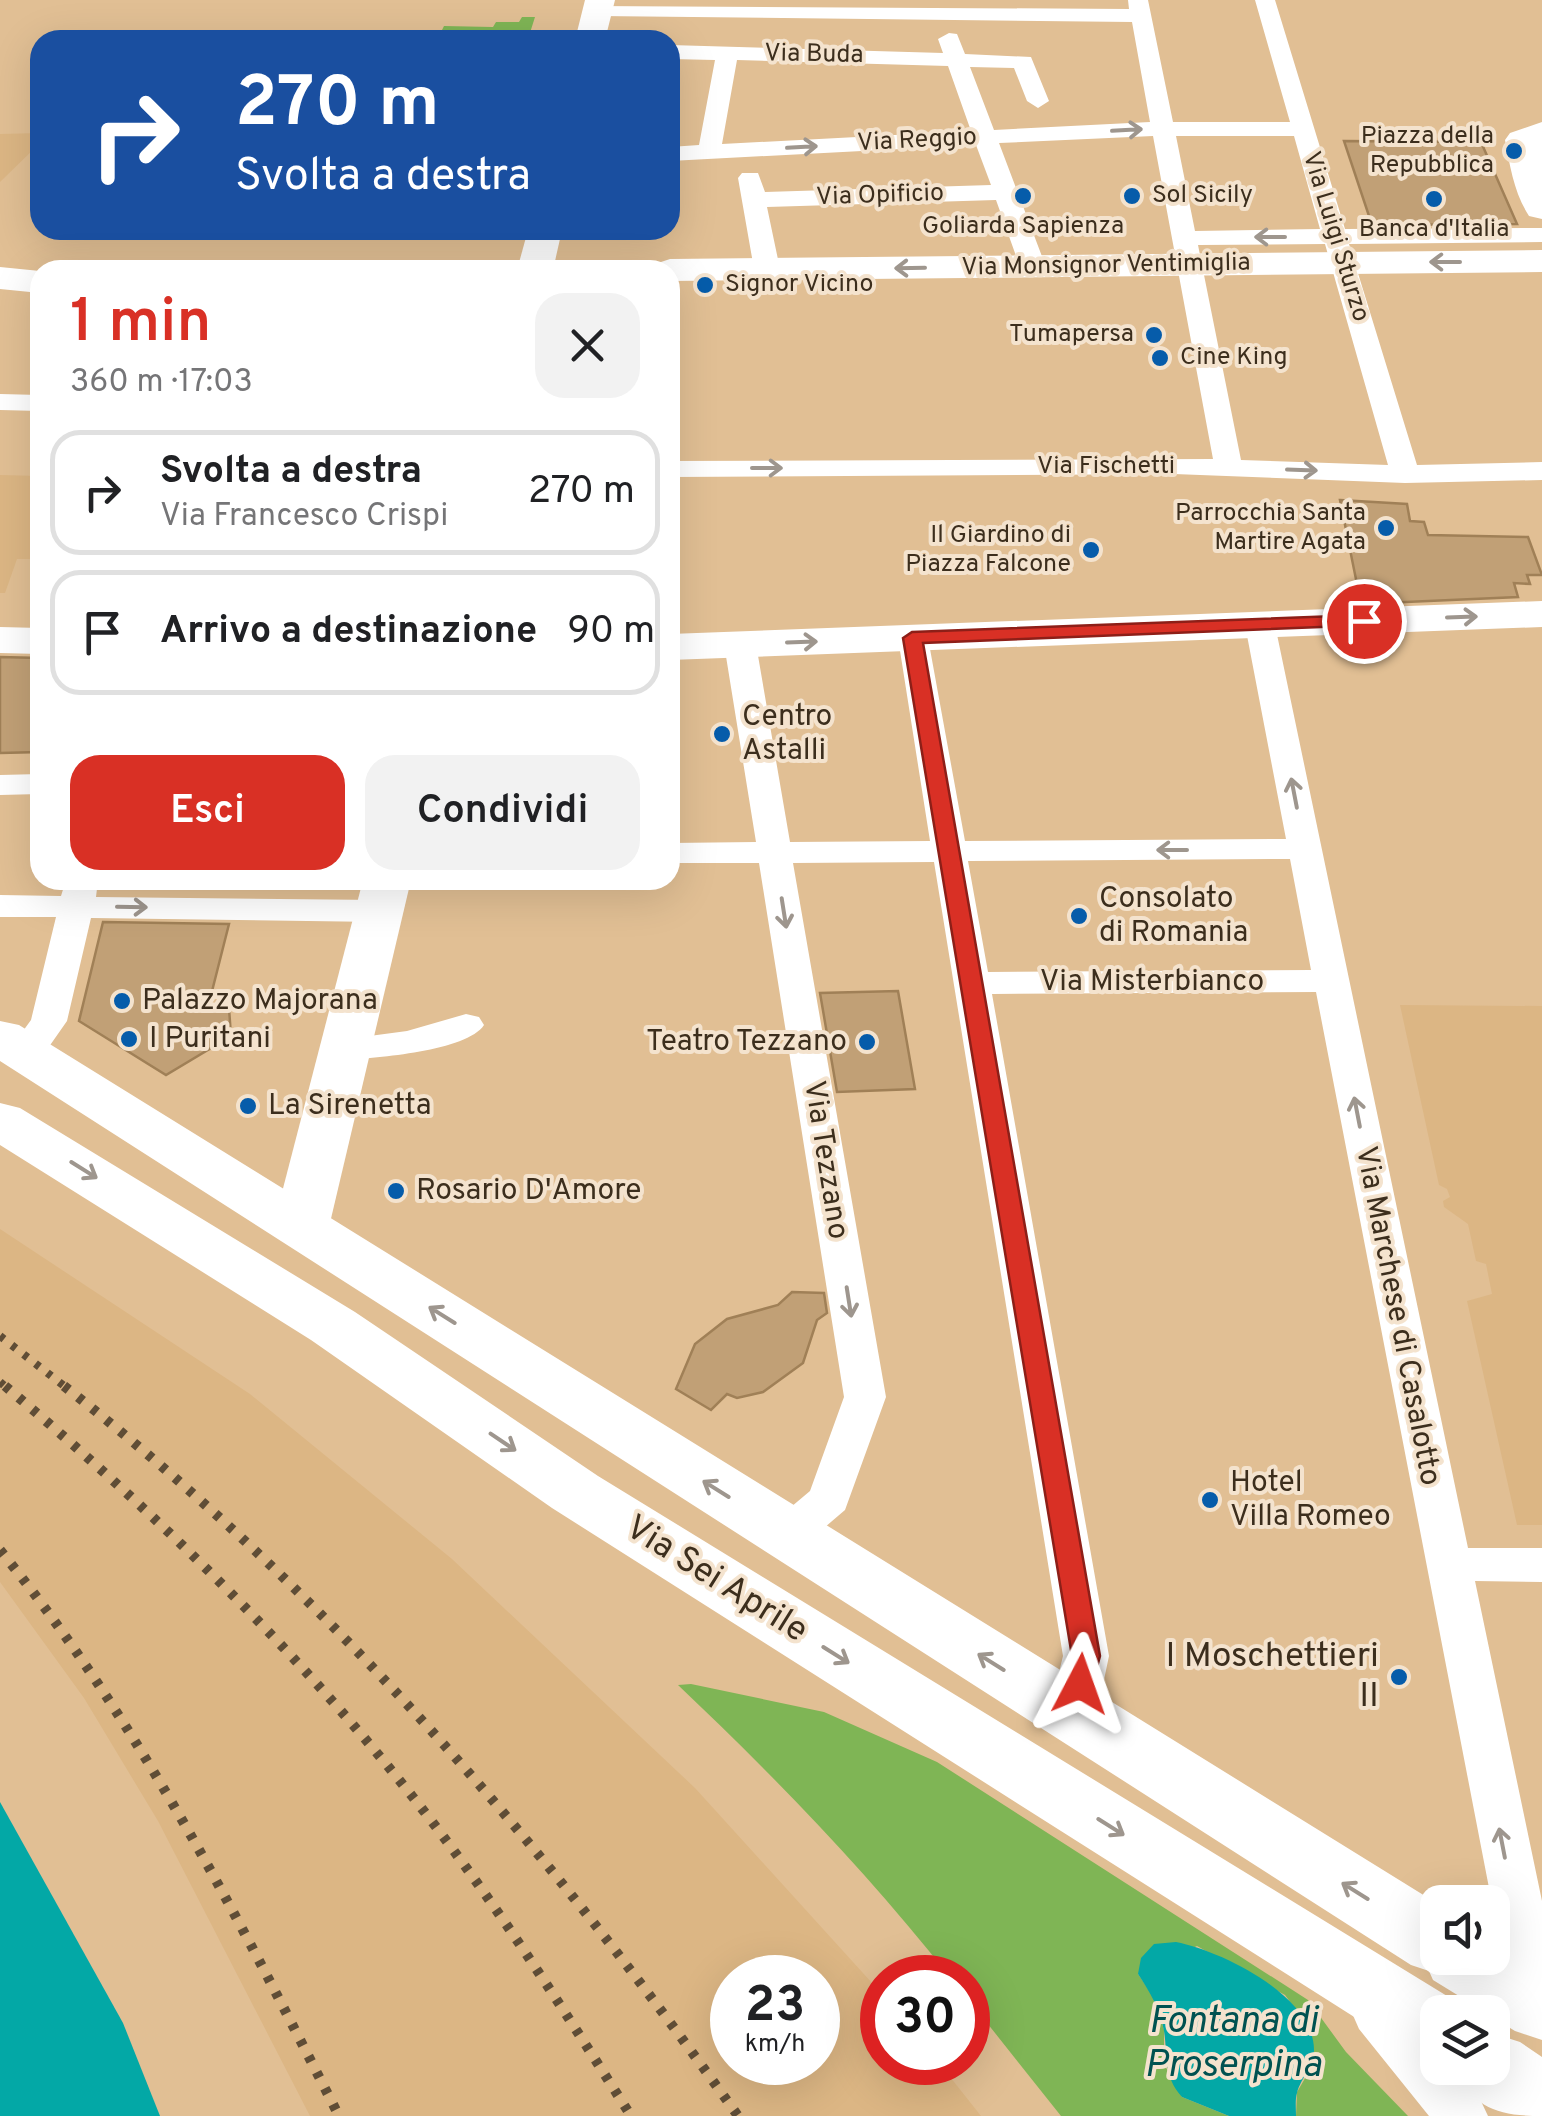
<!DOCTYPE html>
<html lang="it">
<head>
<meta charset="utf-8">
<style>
	body { margin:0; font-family:Overpass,sans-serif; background:#f2f2f2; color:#202124; height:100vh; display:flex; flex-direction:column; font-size:38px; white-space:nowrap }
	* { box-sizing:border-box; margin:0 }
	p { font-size:32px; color:#757577 }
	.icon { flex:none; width:55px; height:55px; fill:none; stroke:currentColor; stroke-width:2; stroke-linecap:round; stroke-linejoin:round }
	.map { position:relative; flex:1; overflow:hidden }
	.side { position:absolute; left:30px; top:260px; width:650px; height:630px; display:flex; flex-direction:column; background:#fff; border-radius:30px; box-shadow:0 10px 40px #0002 }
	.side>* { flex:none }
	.hud { position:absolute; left:30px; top:30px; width:650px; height:210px; border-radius:30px; box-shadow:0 10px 40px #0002; background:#1a4fa0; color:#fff; overflow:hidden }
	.tools { position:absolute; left:1420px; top:1885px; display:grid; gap:20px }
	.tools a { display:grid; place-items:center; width:90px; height:90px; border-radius:20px; background:#fff; box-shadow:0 10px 40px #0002; font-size:50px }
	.speed { position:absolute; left:710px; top:1955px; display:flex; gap:20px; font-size:50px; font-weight:700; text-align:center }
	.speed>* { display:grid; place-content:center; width:130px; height:130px; border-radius:50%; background:#fff; box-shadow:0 10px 40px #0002; line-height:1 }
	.speed small { font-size:25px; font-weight:400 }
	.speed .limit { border:15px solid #d22; background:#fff; color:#111 }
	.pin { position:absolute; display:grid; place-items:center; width:85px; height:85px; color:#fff; margin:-42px; border:5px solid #fff; border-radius:50%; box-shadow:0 2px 10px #0007 }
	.me { position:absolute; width:110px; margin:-55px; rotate:4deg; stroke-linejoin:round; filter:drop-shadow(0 0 8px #0008) }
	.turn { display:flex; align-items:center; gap:35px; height:210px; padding:0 40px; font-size:45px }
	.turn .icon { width:130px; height:130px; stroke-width:2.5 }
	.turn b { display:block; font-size:70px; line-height:85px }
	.round { display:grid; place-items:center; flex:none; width:105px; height:105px; border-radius:30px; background:#f2f2f2 }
	.overview { display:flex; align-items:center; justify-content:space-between; height:170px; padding:0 40px }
	h1 { font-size:60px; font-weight:600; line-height:75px; color:#d93025 }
	.button { display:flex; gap:20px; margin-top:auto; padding:20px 40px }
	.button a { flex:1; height:115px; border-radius:30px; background:#d93025; color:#fff; font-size:40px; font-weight:600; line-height:115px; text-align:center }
	.button a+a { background:#f2f2f2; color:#202124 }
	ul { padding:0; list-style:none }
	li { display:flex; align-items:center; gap:30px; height:125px; margin:0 20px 15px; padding:0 20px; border:5px solid #e0e0e0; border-radius:30px }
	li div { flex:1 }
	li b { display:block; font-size:38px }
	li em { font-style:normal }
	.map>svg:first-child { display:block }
	.built { fill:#dcb684; fill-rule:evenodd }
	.green { fill:#7fb555 }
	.water { fill:#03a8a6 }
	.building { fill:#c1a076; stroke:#a08057; stroke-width:2.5 }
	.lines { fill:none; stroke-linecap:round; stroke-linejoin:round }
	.street { fill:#fff; fill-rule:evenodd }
	.secondary { fill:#fff; fill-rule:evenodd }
	.primary { fill:#fff; fill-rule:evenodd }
	.rail-far1 { stroke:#5f4d36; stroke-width:8; stroke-dasharray:5 10; stroke-linecap:butt }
	.rail { stroke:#5f4d36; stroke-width:10; stroke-dasharray:6 12; stroke-linecap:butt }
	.oneway { stroke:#9e968e }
	.route { fill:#d93025; stroke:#8d1f18; stroke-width:2.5 }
	.poi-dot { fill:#065caa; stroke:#f4e3ce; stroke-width:4 }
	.labels { text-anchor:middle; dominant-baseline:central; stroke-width:8; stroke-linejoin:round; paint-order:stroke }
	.far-street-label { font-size:25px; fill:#3c2e1d; stroke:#f4e3ce }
	.far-poi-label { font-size:25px; fill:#3c2e1d; stroke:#f4e3ce; text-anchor:end }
	.poi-label { font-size:30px; fill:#3c2e1d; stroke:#f4e3ce; text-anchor:start }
	.street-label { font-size:30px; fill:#3c2e1d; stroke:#f4e3ce }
	.near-street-label { font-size:35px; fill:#3c2e1d; stroke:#f4e3ce }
	.near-poi-label { font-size:35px; fill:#3c2e1d; stroke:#f4e3ce; text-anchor:end }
	.near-water-label { font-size:38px; font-style:italic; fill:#005251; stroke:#f4e3ce }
</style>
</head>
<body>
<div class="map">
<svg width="1542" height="2116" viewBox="0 0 1542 2116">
	<rect width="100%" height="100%" fill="#e1bf94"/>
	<!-- built -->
	<g class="built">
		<path d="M40 133V143L0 182V134Z"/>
		<path d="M0 475 40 476V559H17L5 593H0Z"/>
		<path d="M1400 1005 1542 1006V1525H1517L1467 1301 1492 1294 1486 1264 1476 1261 1468 1224 1444 1207 1443 1201 1450 1197 1447 1189 1439 1185Z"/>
		<path d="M0 1229 250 1394 452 1559 695 1788 882 1994V2062L939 2063 981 2116H310L158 1821 84 1698 0 1582ZM732 1978H818V2062H732Z"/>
	</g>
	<!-- green -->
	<g class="green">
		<path d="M522 17H535L529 36 437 40 444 26 493 27 496 22H519Z"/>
		<path d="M691 1684 824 1712 937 1762 1308 2000 1346 2052 1408 2116H1296L1297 2092 1314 2063 1311 2030 1285 1995 1197 1946 1138 1974 1155 1999 1164 2030V2064L1182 2097 1229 2116H1061L968 1999V1978L950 1977C866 1871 776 1778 678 1685Z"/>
	</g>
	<!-- water -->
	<g class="water">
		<path d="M0 1802 123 2023 160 2116H0Z"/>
		<path d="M1176 1942C1222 1951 1314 1996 1314 2050 1314 2068 1301 2077 1297 2093 1295 2099 1296 2109 1296 2116H1229L1182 2097C1163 2076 1168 2056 1164 2031 1160 2009 1150 1992 1138 1974L1141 1958 1154 1944Z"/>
	</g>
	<!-- building -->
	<g class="building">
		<path d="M1344 141 1481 142 1517 224 1372 225Z"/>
		<path d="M1340 500 1407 504 1410 521 1424 522 1428 535 1528 537 1542 575H1527L1530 584 1514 583 1518 597 1361 604Z"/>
		<path d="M0 657 40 658V752L0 753Z"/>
		<path d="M103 922 229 924 208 1007 229 1008 231 1036 166 1075 79 1021Z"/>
		<path d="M898 991 915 1089 837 1092 820 993Z"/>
		<path d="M792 1292 824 1293 827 1313 817 1320 803 1363 763 1392 737 1398 727 1394 711 1410 676 1389 695 1344 727 1319 778 1305Z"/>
	</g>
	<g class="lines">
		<!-- street -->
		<g class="street">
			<path d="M1128 0H1148L1173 122H1290L1255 0H1275L1345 229 1542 228V242L1349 244 1417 465 1542 462V480L1405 483 1174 474 670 477V461L1213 459 1153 136 999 143 1046 267 1033 275 1020 267 996 200 767 207 780 269 767 277 754 269 738 178 742 173H758L765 192 991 185 976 145 670 161V147L699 145 715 60 670 59V45L943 53 938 39 949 33 957 34 965 54 1031 57 1049 101 1038 108 1027 101 1014 68 970 67 994 130 1150 122 1132 22 598 16 591 14 587 10 591 6 1129 9ZM737 60 948 66 971 131 722 144ZM1176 136H1294L1320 229 1195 231ZM1325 244 1388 465 1241 460 1198 245Z"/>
			<path d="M0 394 40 395V411L0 410Z"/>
			<path d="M1260 616 1271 618 1275 625 1468 1548H1542V1582L1475 1581 1542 1901V2028L1520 2023 1512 2007 1316 992 992 994 1109 1656 1097 1713 1090 1726 1073 1731 1056 1726 1049 1713 1063 1656 934 862 793 863 886 1397 845 1510 804 1545 788 1550 772 1545 766 1534 772 1523 810 1491 844 1397 759 863H670V843L756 842 724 644 729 637H751L756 644 790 842 930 841 898 638 902 631H924L928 638 965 841 1286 839 1245 625 1249 618ZM1290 859 1311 970 988 972 968 861Z"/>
			<path d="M40 774V794L0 795V775Z"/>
			<path d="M66 880H98L96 897 379 900 391 904 397 911 391 918 379 922 91 918 67 1021 39 1061 26 1064 13 1061 7 1053 31 1020 56 917H0V895L61 896Z"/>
			<path d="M466 1014 479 1017 484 1025C467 1051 376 1058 345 1060L332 1057 326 1049 332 1041 407 1031Z"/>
			<path d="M1378 1991C1407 2001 1438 2036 1438 2068H1454L1480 2099 1488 2116H1429L1359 2029 1352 2013 1359 1997Z"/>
		</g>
		<!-- secondary -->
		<g class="secondary">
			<path d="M585 0H615L605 40H575Z"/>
			<path d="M528 230H562L553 270H517Z"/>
			<path d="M1542 250V272L670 281V270H652L658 263 670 259Z"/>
			<path d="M0 267 40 271V293L0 289Z"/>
			<path d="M1542 601V627L670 660V634Z"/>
			<path d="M0 627 40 628V654L0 653Z"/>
			<path d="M363 880H411L329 1227 321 1240 301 1245 281 1240 273 1227Z"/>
		</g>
		<!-- primary -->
		<g class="primary">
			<path d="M1542 122V219L1529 216C1514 193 1510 166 1505 140L1510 133Z"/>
			<path d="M0 1021 19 1025 1438 1904V1958H1492V1939L1542 1969V2040L1515 2031 1492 2017V2012H1485L1433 1980 1429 1971 1411 1965 0 1061Z"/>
			<path d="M0 1103 20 1108 355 1312 598 1476 1465 2007 1468 2012H1438V2062L1411 2053 552 1508 311 1340 0 1145Z"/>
			<path d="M1492 2033 1520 2042 1542 2057V2116C1499 2116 1474 2109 1454 2068H1492Z"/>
		</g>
		<!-- rail-far1 -->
		<g class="rail-far1">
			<path d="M0 1336 68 1389"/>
			<path d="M0 1382 8 1389"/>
		</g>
		<!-- rail -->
		<g class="rail">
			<path d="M5 1386C153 1511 292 1645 412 1796 492 1897 562 2007 631 2116"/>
			<path d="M64 1386C328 1593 545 1844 738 2116"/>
			<path d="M0 1550C140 1723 238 1918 339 2116"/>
		</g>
	</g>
	<!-- one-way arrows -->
	<defs><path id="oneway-shaft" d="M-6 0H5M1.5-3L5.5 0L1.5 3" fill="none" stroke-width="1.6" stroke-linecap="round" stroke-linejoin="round" transform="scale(2.5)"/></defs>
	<g class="oneway">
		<use href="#oneway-shaft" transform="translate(1127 130) rotate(-3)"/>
		<use href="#oneway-shaft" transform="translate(802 147) rotate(-3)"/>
		<use href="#oneway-shaft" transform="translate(1270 237) rotate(180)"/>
		<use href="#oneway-shaft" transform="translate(1445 262) rotate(180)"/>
		<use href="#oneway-shaft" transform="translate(910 268) rotate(179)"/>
		<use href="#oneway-shaft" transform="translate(767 468)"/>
		<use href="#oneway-shaft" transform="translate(1302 470) rotate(2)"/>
		<use href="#oneway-shaft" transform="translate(1462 617) rotate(-2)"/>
		<use href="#oneway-shaft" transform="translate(802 642) rotate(-2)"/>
		<use href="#oneway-shaft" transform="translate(1294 793) rotate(-101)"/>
		<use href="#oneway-shaft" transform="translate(1172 850) rotate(180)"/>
		<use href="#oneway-shaft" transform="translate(132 907) rotate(1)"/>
		<use href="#oneway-shaft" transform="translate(784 913) rotate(81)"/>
		<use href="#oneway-shaft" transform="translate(1357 1112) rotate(-101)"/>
		<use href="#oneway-shaft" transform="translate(84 1170) rotate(32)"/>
		<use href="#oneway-shaft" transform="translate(849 1302) rotate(81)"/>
		<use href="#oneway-shaft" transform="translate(442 1315) rotate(-148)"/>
		<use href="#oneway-shaft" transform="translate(503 1442) rotate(34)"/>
		<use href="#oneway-shaft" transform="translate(716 1489) rotate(-148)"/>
		<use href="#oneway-shaft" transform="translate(836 1655) rotate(32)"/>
		<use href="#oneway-shaft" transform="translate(991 1662) rotate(-148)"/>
		<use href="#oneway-shaft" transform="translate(1111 1827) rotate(32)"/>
		<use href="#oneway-shaft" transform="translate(1502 1843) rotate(-101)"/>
		<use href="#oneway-shaft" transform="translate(1355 1891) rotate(-148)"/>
	</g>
	<!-- route -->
	<path class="route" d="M1364 615 1371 617V625L923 643 1100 1656 1090 1692 1080 1695 1069 1692 1065 1684 1072 1656 903 638 912 632Z"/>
	<!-- markers -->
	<g class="poi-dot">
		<circle cx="1514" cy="151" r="10"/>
		<circle cx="1023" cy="196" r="10"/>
		<circle cx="1132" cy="196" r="10"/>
		<circle cx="1434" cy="199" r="10"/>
		<circle cx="705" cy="285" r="10"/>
		<circle cx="1154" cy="335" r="10"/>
		<circle cx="1160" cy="358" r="10"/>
		<circle cx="1386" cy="528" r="10"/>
		<circle cx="1091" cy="550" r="10"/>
		<circle cx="722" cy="734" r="10"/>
		<circle cx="1079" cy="916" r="10"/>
		<circle cx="122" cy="1001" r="10"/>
		<circle cx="129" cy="1039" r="10"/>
		<circle cx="867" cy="1042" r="10"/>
		<circle cx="248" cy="1106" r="10"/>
		<circle cx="396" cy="1191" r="10"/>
		<circle cx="1210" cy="1500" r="10"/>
		<circle cx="1399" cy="1677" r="10"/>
	</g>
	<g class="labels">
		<!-- far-street labels -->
		<g class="far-street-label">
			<text transform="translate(814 55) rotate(1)">Via Buda</text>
			<text transform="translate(917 141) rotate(-3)">Via Reggio</text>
			<text transform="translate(880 196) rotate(-2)">Via Opificio</text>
			<text transform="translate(1335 237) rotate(73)">Via Luigi Sturzo</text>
			<text transform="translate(1106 266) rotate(-1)">Via Monsignor Ventimiglia</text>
			<text x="1106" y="467">Via Fischetti</text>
		</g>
		<!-- far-poi labels -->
		<g class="far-poi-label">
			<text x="1494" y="137">Piazza della<tspan x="1494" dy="29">Repubblica</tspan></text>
			<text x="1152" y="196" text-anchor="start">Sol Sicily</text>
			<text x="1023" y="227" text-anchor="middle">Goliarda Sapienza</text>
			<text x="1434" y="230" text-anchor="middle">Banca d'Italia</text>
			<text x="725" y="285" text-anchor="start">Signor Vicino</text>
			<text x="1134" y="335">Tumapersa</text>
			<text x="1180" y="358" text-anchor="start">Cine King</text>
			<text x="1366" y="514">Parrocchia Santa<tspan x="1366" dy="29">Martire Agata</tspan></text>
			<text x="1071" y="536">Il Giardino di<tspan x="1071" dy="29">Piazza Falcone</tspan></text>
		</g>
		<!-- poi labels -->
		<g class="poi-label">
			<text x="742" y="717">Centro<tspan x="742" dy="34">Astalli</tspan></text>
			<text x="1099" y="899">Consolato<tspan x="1099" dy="34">di Romania</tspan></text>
			<text x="142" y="1001">Palazzo Majorana</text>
			<text x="149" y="1039">I Puritani</text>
			<text x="847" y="1042" text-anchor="end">Teatro Tezzano</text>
			<text x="268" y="1106">La Sirenetta</text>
			<text x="416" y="1191">Rosario D'Amore</text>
			<text x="1230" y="1483">Hotel<tspan x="1230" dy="34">Villa Romeo</tspan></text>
		</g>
		<!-- street labels -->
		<g class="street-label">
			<text x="1152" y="982">Via Misterbianco</text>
			<text transform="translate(825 1160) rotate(81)">Via Tezzano</text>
			<text transform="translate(1397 1316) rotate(79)">Via Marchese di Casalotto</text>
		</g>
		<!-- near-street labels -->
		<g class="near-street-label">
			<text transform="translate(716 1580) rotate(32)">Via Sei Aprile</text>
		</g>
		<!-- near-poi labels -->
		<g class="near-poi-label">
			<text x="1379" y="1657">I Moschettieri<tspan x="1379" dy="40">II</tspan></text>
		</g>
		<!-- near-water labels -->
		<g class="near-water-label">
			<text x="1233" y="2022">Fontana di<tspan x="1233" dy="44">Proserpina</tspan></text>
		</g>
	</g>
</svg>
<div class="tools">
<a><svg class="icon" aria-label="sound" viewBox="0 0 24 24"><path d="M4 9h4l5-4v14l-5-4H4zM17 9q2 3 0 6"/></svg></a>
<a><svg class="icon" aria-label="layers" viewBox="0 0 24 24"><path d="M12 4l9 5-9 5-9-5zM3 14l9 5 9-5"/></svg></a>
</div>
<div class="speed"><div>23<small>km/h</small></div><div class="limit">30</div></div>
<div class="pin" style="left:1364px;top:621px;background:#d93025"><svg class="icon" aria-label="arrive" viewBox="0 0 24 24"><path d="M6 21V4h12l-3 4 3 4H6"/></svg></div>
<svg class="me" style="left:1080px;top:1684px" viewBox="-20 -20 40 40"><path d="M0-17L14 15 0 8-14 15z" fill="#d93025" stroke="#fff" stroke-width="4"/></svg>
<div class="hud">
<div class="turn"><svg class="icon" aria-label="right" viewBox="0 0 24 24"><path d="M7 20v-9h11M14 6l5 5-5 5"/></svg><div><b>270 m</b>Svolta a destra</div></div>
</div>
<section class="side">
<div class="overview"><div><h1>1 min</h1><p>360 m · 17:03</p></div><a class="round"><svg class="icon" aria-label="close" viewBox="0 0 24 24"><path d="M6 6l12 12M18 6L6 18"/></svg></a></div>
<ul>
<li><svg class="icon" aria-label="right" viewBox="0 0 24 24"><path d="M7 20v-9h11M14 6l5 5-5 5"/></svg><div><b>Svolta a destra</b><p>Via Francesco Crispi</p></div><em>270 m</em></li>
<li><svg class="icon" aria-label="arrive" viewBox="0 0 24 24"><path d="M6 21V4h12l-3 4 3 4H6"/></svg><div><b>Arrivo a destinazione</b></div><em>90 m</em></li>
</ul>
<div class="button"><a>Esci</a><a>Condividi</a></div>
</section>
</div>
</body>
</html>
